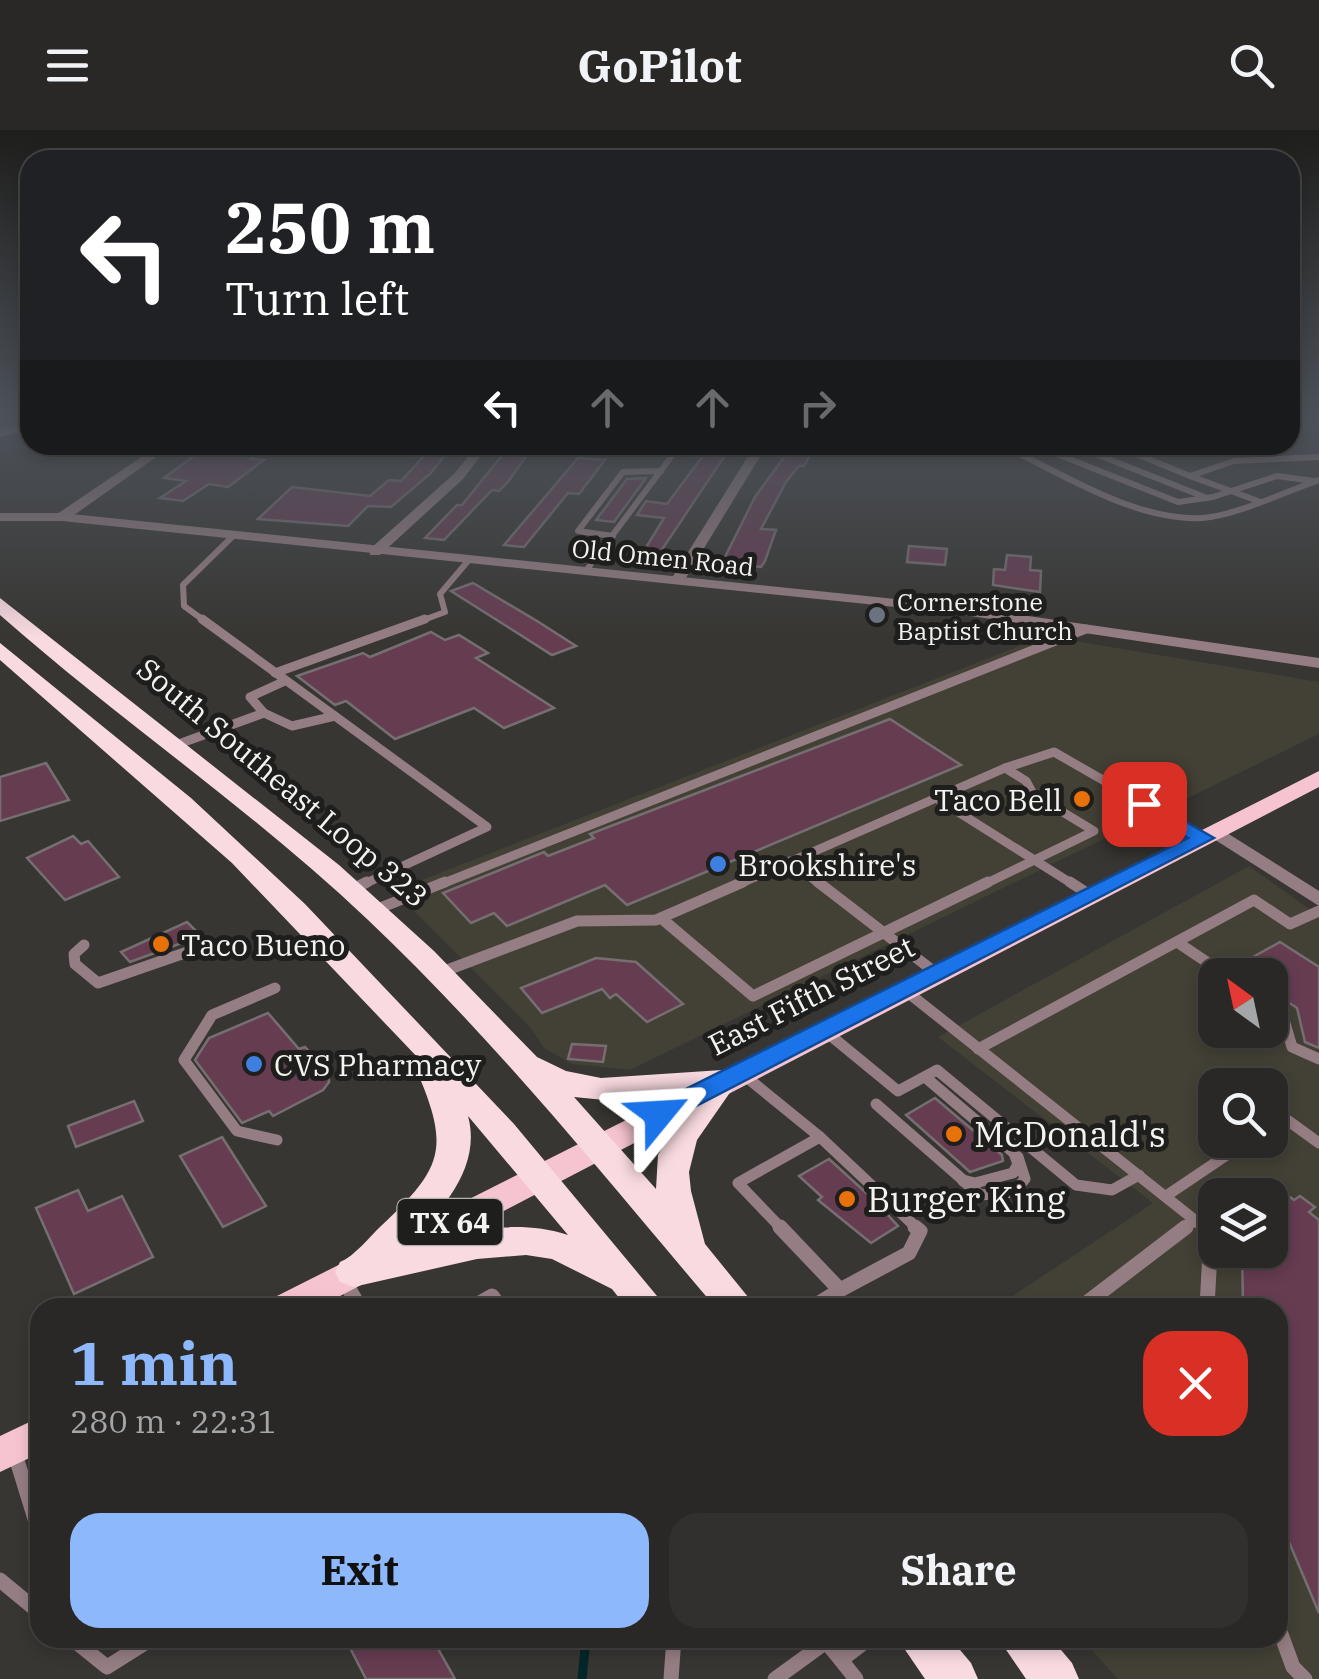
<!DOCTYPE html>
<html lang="en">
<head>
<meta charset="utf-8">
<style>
	body { margin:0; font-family:"IBM Plex Serif",serif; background:#31302e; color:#f1f3f6; height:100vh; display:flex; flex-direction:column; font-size:38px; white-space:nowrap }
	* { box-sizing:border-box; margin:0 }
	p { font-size:32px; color:#a5a6a7 }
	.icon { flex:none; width:55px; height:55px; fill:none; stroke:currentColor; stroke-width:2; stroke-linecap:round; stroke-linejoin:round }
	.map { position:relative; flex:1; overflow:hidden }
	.side { position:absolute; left:30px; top:1168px; width:1258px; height:350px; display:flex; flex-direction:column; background:#292826; border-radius:30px; box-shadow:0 5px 15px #0003,0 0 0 2px #454443 }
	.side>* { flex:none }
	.guide { position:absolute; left:20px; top:20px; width:1280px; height:305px; border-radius:30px; box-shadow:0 5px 15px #0003,0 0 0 2px #454443; background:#202124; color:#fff; overflow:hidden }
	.needle { width:65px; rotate:327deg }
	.tools { position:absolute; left:1198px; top:828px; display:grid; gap:20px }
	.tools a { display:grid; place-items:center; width:90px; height:90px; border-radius:20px; background:#292826; box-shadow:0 5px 15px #0003,0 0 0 2px #454443; font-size:50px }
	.pin { position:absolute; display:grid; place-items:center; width:85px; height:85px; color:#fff; margin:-42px; border-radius:20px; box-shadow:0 5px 15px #0006 }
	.me { position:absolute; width:110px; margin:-55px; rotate:63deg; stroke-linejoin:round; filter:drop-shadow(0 0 8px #0008) }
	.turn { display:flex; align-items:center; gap:35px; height:210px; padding:0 40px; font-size:45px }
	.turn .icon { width:130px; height:130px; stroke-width:2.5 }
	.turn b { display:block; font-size:70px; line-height:85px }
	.lanes { display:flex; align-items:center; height:95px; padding:0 40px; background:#0003; justify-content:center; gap:50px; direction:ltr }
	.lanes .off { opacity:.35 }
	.round { display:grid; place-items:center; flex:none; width:105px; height:105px; border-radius:30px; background:#31302e }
	.overview { display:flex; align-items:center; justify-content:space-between; height:170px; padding:0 40px }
	h1 { font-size:60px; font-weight:700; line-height:75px; color:#8db9fc }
	.primary-button { display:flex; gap:20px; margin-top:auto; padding:20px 40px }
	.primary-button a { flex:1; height:115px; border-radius:30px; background:#8db9fc; color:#111; font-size:40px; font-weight:700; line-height:115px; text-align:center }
	.primary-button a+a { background:#31302e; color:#f1f3f6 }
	header { display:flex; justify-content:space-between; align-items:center; height:130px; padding:0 40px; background:#292826; font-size:45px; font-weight:700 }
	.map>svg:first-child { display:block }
	.built { fill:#434035; fill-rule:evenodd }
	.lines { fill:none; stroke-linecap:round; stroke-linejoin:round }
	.stream { stroke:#03262b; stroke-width:9 }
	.building { fill:#663c51; stroke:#756f71; stroke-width:2.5 }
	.service-far3 { stroke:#957e83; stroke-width:6 }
	.service-far2 { stroke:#957e83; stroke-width:9 }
	.service-far1 { stroke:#957e83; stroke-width:11 }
	.service { stroke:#957e83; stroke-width:15 }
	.minor { fill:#957e83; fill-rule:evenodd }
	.tertiary { fill:#957e83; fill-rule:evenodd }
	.primary { fill:#f5c4d0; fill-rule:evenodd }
	.trunk { fill:#f8dae0; fill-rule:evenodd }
	.route { fill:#1a73e8; stroke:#114b97; stroke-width:2.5 }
	.worship-dot { fill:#6b7280; stroke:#1e1e1c; stroke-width:4 }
	.food-dot { fill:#e8710a; stroke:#1e1e1c; stroke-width:4 }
	.shop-dot { fill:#3f7fe0; stroke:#1e1e1c; stroke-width:4 }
	.labels { text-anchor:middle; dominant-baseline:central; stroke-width:10; stroke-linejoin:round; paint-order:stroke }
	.far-street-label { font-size:25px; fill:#f4f3f0; stroke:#1e1e1c }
	.far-poi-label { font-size:25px; fill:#f4f3f0; stroke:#1e1e1c; text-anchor:start }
	.shield { fill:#1e1e1c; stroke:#b4b3b0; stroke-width:2.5 }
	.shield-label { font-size:28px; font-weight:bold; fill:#f4f3f0 }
	.street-label { font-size:30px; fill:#f4f3f0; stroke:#1e1e1c }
	.poi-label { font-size:30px; fill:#f4f3f0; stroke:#1e1e1c; text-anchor:start }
	.near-poi-label { font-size:35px; fill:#f4f3f0; stroke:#1e1e1c; text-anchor:start }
</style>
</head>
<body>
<header><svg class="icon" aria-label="menu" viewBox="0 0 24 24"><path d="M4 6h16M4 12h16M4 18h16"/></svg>GoPilot<svg class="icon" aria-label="search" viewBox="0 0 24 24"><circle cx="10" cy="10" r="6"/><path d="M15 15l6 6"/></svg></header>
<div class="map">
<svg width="1319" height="1549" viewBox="0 0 1319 1549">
	<rect width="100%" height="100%" fill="#373632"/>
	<!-- built -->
	<g class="built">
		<path d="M1045 506 1319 552V604L630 940 572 934 544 918 531 898 394 761Z"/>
		<path d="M1249 736 1319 786V1549H1118L1081 1508H1278V1178L996 1177 1153 1073 938 907ZM1215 845H1270V900H1215ZM1215 955H1270V1010H1215ZM1215 1065H1270V1120H1215Z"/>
	</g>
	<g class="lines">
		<!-- stream -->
		<path class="stream" d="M582 1549 586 1508"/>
	</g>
	<!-- building -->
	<g class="building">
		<path d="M209 315H269L251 329 264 330 228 357 209 354 183 371 160 368 186 351 164 348Z"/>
		<path d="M434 315H453L431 343 391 377 368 376 348 396 258 389 292 357 370 366 389 350 401 351Z"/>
		<path d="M711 315H732L655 430 639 429 664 388 637 385 646 371 667 374Z"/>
		<path d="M793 315H816L804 336H799L786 352 761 399 776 400 765 431 761 437 743 435 738 445 717 443 755 367Z"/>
		<path d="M508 318 526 319 522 325H527L508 352 499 361 492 360 444 410 425 408 457 375H462Z"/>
		<path d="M578 328 605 330 579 364 568 363 524 417 504 415Z"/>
		<path d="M646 348 614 392 596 390 627 349Z"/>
		<path d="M909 416 947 419 945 435 907 432Z"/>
		<path d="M1007 425 1031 427 1030 440 1041 441 1040 462 993 455 994 439 1005 440Z"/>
		<path d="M473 453 537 491 576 516 552 525 451 461Z"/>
		<path d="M431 502 445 510 459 505 488 523 476 528 554 578 504 598 474 578 395 609 346 571 335 575 297 546 363 523 370 527Z"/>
		<path d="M890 589 961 635 627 775 605 755 507 796 494 783 471 793 443 763 544 722 548 726 594 708 590 704Z"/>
		<path d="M46 633 69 670 0 691V647Z"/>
		<path d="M73 706 81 714 88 711 119 747 65 770 27 728Z"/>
		<path d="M187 792 201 806 130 832 121 822Z"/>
		<path d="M1280 812 1319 837V918L1305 912 1297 878 1270 860V845H1247L1235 837Z"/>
		<path d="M596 828 636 832 683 874 647 892 616 864 610 868 602 859 542 883 521 858Z"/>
		<path d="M268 883 299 919 305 917 329 943V952L323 960 273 986 269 981 242 993 195 930 209 908Z"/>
		<path d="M572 914 606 916 603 932 568 929Z"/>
		<path d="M935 968 1002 1025 1003 1031 970 1042 906 985Z"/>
		<path d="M134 971 143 991 76 1017 68 996Z"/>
		<path d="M222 1007 266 1076 223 1097 180 1026Z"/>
		<path d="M829 1029 874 1070 898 1096 871 1113 818 1070 822 1067 799 1046Z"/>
		<path d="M78 1060 88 1081 122 1066 153 1127 74 1164 36 1078Z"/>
		<path d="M1286 1064 1294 1070 1300 1066 1315 1077 1309 1082 1319 1090V1483L1278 1386V1178H1243L1242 1120H1270V1073Z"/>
		<path d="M345 1508H432L455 1549H366Z"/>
	</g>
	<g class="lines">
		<!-- service-far3 -->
		<g class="service-far3">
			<path d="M1001 315C1062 343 1133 391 1202 388 1235 386 1287 361 1319 350"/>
			<path d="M1034 315 1178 372 1213 367 1277 346 1314 351"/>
			<path d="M1073 315 1207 368"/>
			<path d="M1114 315 1190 346 1234 331 1319 327"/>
			<path d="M1190 346 1258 371"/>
			<path d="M613 406 578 401 623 342 661 341"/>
			<path d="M585 442 680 315"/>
			<path d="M206 492 184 476 183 455 233 406"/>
			<path d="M418 492 445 482 440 464 468 431"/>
		</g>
		<!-- service-far2 -->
		<g class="service-far2">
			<path d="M202 489 487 697 362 755"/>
			<path d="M275 543 425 489"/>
			<path d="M264 583 292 596 335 586"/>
			<path d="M176 615 264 583 250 567 285 551"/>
			<path d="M936 668 1074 755"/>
			<path d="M790 731 821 755"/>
			<path d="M439 755 1086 499"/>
			<path d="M737 755 1005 638 1054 622 1204 708"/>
			<path d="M983 755 1094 701 1033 664 1026 651 1005 638"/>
		</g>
		<!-- service-far1 -->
		<g class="service-far1">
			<path d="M818 752 936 843"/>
			<path d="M1070 752 1090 765"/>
			<path d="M353 759 367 752"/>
			<path d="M375 780 445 752"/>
			<path d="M661 788 753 866 988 752"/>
			<path d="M1177 812 1226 845"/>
			<path d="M84 815 74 824 75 834 98 853 199 818"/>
			<path d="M442 842 577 791 656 790 743 752"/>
			<path d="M275 858 212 885 184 930 237 1001 277 1010"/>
			<path d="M906 861 1206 1099"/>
			<path d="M1270 875 1282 883 1292 917 1319 929"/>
			<path d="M825 901 898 961 937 940 1076 1055 1112 1060 1139 1045"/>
			<path d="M978 919 1254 770 1290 794 1319 781"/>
			<path d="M745 946 820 1007 738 1053 782 1099"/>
			<path d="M876 974 963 1050 975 1053 1013 1043 1018 1034 1014 1023 925 947"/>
			<path d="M1270 996 1283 987 1319 1013"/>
			<path d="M820 1007 918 1099"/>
			<path d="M963 1051 981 1065 1014 1062 1025 1049 1018 1027"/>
			<path d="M1166 1066 1249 1010"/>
			<path d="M1183 1099 1195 1090"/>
		</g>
		<!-- service -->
		<g class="service">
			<path d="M780 1097 840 1160 811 1178"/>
			<path d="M1203 1097 1211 1103 1207 1178"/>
			<path d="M345 1152 360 1178"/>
			<path d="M840 1160 909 1123 920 1101 915 1097"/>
			<path d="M471 1178 492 1166 501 1178"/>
			<path d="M1080 1178 1186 1097"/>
			<path d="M15 1324 40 1405"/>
			<path d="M0 1450 40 1483"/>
			<path d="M1278 1496 1293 1537 1305 1549"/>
			<path d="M71 1508 107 1537 153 1508"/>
			<path d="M671 1549 674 1508"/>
			<path d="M775 1549 826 1512 841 1530"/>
			<path d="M856 1549 841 1530 870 1508"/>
		</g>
		<!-- minor -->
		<g class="minor">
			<path d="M30 294V300L0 307V299Z"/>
			<path d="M159 315H173L67 390H57V384Z"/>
			<path d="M477 315H489L463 349 380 425H370V419L455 343Z"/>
			<path d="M755 315H767L684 451 672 454 670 451Z"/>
			<path d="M1216 696 1319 761V776L1209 706 1207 702 1209 698Z"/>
		</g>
		<!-- tertiary -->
		<path class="tertiary" d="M0 383H62L944 474 1319 528V538L944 482 62 391H0Z"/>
		<!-- primary -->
		<g class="primary">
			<path d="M1319 641V657L317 1178H268L273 1168Z"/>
			<path d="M40 1287V1323L0 1342V1306Z"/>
		</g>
		<!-- trunk -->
		<g class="trunk">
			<path d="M0 468 339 735 434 821 537 927 566 941 601 948 722 940 733 943 738 951 697 1010 689 1042 691 1061 705 1114 757 1178H716C603 1045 494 909 367 789 252 680 119 590 0 485ZM693 966 658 1025 656 1059 574 967 625 972Z"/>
			<path d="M0 513 191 668 305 774 514 994 667 1178H627L612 1159 552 1129 526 1125 477 1129 353 1157 340 1152 335 1142 340 1132C355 1126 369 1107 381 1096 444 1037 450 1018 416 939L421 931 232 733 0 530ZM468 986 568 1105C516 1088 460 1102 408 1114 442 1081 482 1037 468 986Z"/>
			<path d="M897 1508H950L971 1533 978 1549H925Z"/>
			<path d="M998 1508H1051L1072 1533 1079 1549H1026Z"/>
		</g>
	</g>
	<!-- sky -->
	<linearGradient id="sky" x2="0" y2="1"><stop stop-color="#1e1e1c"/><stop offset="0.57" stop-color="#4d525a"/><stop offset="1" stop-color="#4d525a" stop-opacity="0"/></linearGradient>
	<rect width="1319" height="507" fill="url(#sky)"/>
	<!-- route -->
	<path class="route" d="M1144 668 1214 708 669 990H650L646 984 650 977 1188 708 1137 678V669Z"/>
	<!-- markers -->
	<circle class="worship-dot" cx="877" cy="485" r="10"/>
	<g class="food-dot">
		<circle cx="1082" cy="669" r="10"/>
		<circle cx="161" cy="814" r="10"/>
		<circle cx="954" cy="1004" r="10"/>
		<circle cx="847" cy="1069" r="10"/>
	</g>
	<g class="shop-dot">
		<circle cx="718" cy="734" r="10"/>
		<circle cx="254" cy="934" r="10"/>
	</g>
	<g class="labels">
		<!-- far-street labels -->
		<g class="far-street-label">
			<text transform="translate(663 427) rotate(6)">Old Omen Road</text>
		</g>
		<!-- far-poi labels -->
		<g class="far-poi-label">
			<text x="897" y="471">Cornerstone<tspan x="897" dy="29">Baptist Church</tspan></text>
		</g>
		<!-- shield labels -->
		<rect class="shield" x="397.5" y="1069" width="105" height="46" rx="8"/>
		<g class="shield-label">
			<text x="450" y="1092">TX 64</text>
		</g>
		<!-- street labels -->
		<g class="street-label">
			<text transform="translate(283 652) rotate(40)">South Southeast Loop 323</text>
			<text transform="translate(811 865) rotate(-27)">East Fifth Street</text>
		</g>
		<!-- poi labels -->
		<g class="poi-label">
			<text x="1062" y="669" text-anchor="end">Taco Bell</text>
			<text x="738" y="734">Brookshire's</text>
			<text x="181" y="814">Taco Bueno</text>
			<text x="274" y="934">CVS Pharmacy</text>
		</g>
		<!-- near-poi labels -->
		<g class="near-poi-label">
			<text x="974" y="1004">McDonald's</text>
			<text x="867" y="1069">Burger King</text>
		</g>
	</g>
</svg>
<div class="tools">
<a><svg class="needle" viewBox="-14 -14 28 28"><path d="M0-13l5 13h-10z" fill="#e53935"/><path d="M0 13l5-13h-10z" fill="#a5a6a7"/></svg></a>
<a><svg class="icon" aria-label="search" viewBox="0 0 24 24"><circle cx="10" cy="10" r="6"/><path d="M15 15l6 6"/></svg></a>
<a><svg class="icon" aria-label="layers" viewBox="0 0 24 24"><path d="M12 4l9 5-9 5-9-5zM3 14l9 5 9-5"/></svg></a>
</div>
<div class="pin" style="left:1144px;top:674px;background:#d93025"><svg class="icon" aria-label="arrive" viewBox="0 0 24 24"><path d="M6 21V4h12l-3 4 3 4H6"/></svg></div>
<svg class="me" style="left:659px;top:984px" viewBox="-20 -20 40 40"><path d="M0-17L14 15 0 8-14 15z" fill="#1a73e8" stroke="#fff" stroke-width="4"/></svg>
<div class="guide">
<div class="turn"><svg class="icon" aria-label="left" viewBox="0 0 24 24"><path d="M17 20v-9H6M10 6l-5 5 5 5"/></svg><div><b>250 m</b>Turn left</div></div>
<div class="lanes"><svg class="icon" aria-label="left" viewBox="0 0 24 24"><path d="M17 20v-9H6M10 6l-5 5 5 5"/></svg><svg class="icon off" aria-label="ahead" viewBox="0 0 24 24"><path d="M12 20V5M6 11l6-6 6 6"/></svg><svg class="icon off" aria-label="ahead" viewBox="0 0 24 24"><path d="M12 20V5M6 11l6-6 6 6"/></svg><svg class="icon off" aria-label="right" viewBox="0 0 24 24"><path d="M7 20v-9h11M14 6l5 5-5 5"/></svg></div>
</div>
<section class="side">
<div class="overview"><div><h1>1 min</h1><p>280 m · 22:31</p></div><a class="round" style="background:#d93025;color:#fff"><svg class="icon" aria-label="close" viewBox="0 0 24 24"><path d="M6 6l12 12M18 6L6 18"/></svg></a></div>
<div class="primary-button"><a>Exit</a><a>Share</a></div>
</section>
</div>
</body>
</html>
